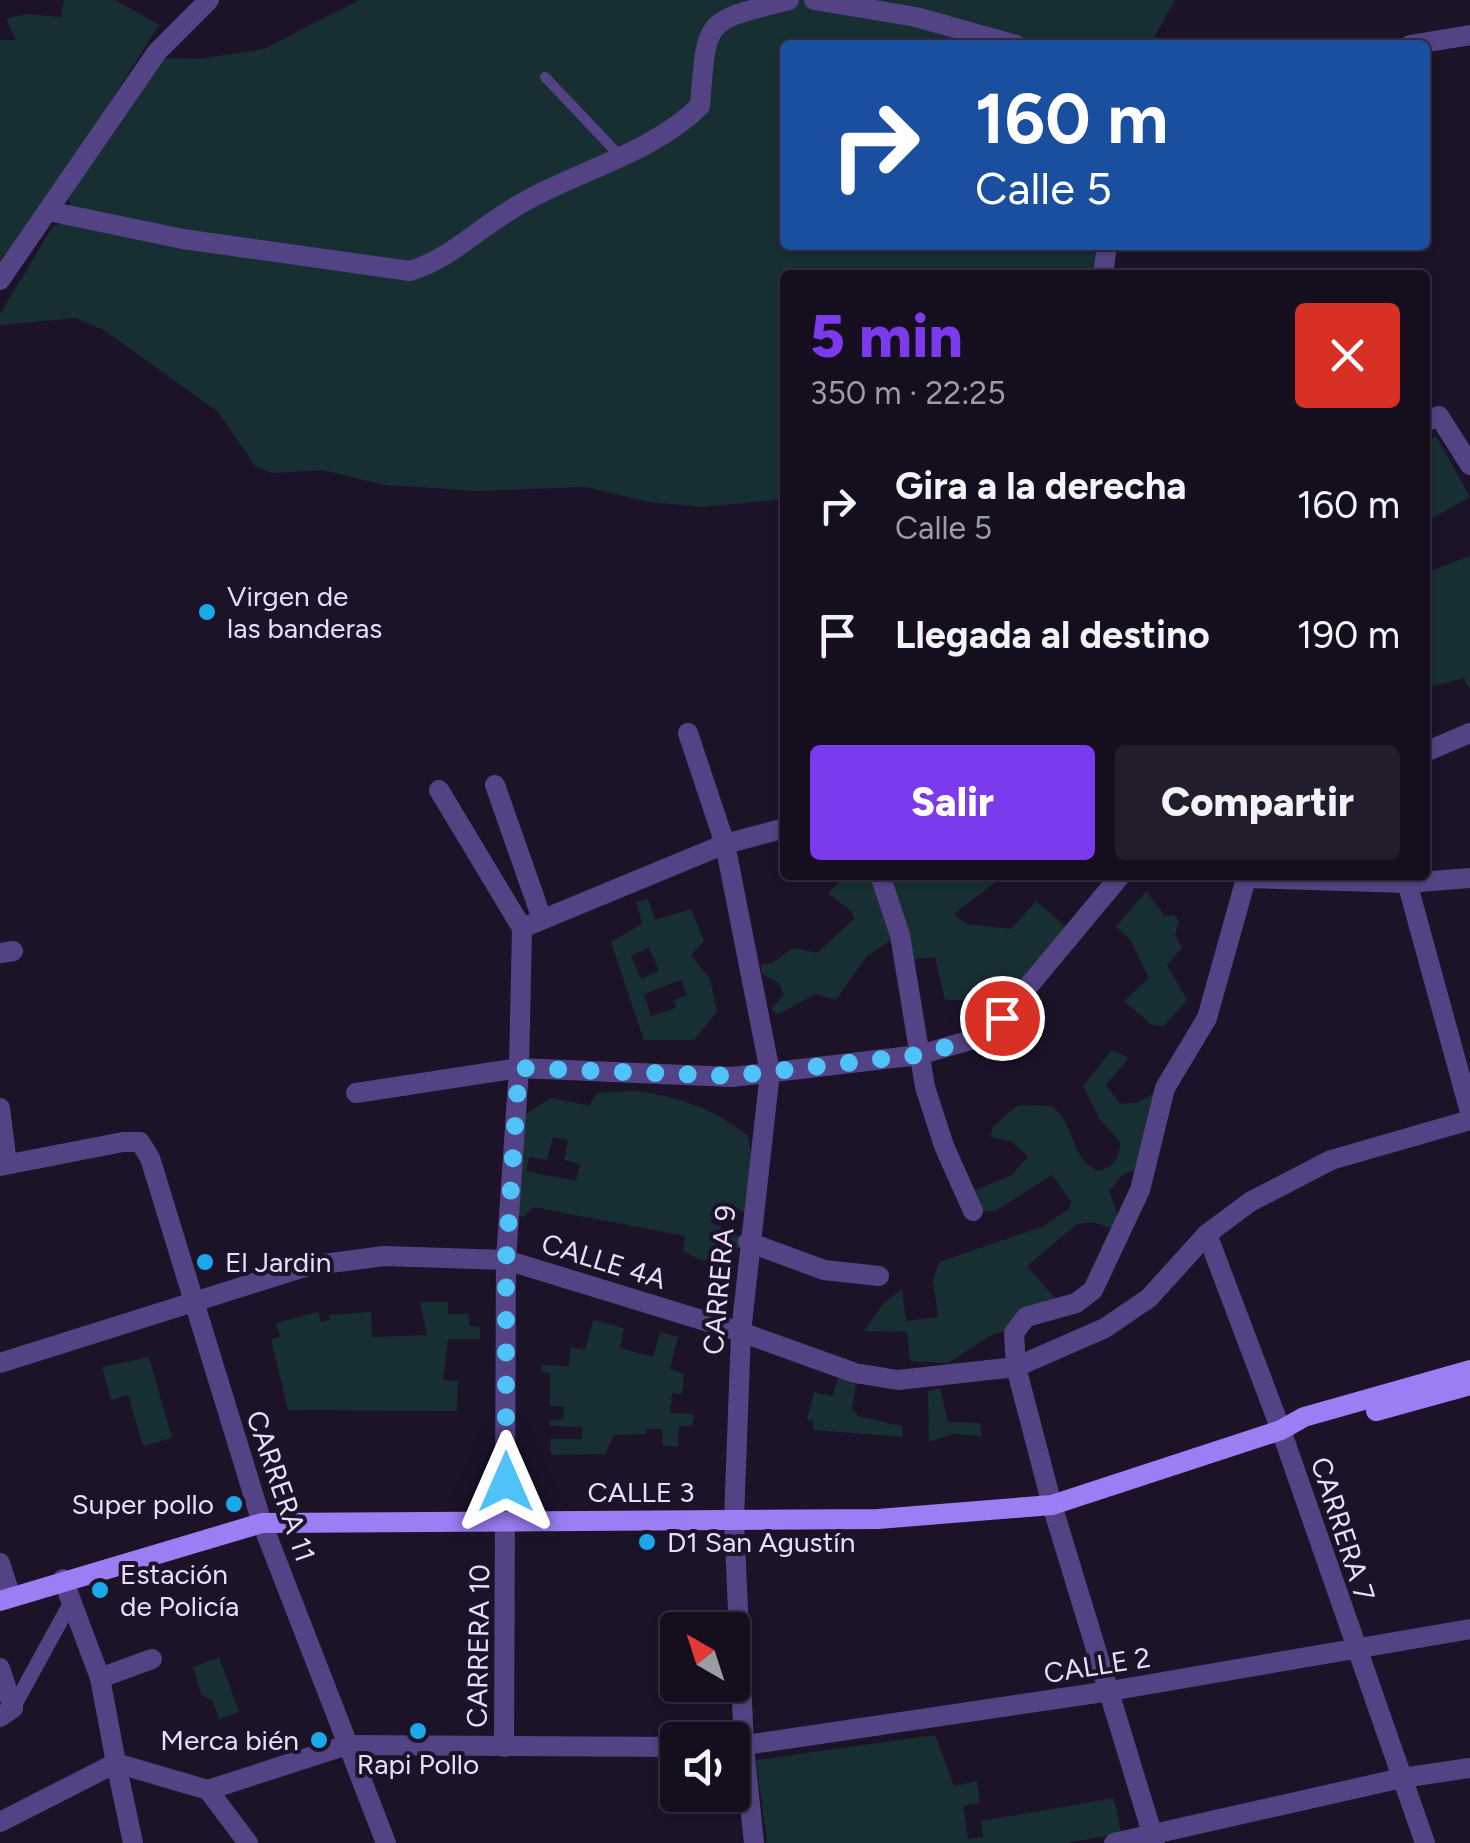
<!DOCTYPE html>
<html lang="es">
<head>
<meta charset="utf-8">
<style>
	body { margin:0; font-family:Figtree,sans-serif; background:#221c2c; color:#f1f3f6; height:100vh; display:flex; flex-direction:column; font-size:38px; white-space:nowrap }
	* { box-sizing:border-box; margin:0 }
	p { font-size:32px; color:#9d9ca4 }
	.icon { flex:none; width:55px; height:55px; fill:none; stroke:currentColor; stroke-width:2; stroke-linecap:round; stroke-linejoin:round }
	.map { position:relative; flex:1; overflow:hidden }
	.details { position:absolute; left:780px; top:270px; width:650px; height:610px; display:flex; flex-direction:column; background:#150e1f; border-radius:10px; box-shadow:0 2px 8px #0004,0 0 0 2px #342e3d }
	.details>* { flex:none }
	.guide { position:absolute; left:780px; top:40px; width:650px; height:210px; border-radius:10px; box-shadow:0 2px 8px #0004,0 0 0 2px #342e3d; background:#1a4fa0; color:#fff; overflow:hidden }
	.needle { width:65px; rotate:321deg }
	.tools { position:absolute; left:660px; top:1612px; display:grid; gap:20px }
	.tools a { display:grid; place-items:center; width:90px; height:90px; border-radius:10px; background:#150e1f; box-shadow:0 2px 8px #0004,0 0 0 2px #342e3d; font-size:50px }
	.pin { position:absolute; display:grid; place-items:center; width:85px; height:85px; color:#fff; margin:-42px; border:5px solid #fff; border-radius:50%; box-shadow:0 2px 10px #0007 }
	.me { position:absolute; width:110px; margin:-55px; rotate:0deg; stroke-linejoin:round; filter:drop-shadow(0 0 8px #0008) }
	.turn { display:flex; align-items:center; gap:35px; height:210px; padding:0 30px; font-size:45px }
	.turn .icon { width:130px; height:130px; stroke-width:2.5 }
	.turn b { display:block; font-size:70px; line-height:85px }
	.round { display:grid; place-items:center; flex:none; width:105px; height:105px; border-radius:10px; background:#221c2c }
	.headline { display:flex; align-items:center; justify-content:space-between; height:170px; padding:0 30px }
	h1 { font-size:60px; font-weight:800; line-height:75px; color:#7c3aed }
	.cta { display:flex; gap:20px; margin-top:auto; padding:20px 30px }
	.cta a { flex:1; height:115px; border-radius:10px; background:#7c3aed; color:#fff; font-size:40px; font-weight:800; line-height:115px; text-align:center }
	.cta a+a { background:#221c2c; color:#f1f3f6 }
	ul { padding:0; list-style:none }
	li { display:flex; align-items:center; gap:30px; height:130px; padding:0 30px }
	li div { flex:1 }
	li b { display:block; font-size:38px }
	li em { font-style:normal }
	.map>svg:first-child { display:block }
	.green { fill:#172e33; fill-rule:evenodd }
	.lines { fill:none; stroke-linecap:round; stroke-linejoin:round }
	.service { stroke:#544384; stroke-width:10 }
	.pedestrian { stroke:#544384; stroke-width:15 }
	.minor { stroke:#544384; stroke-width:20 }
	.secondary { stroke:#9b7ef4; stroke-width:20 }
	.route { stroke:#4fc3f7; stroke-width:18; stroke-dasharray:0 32.4 }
	.poi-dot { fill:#1ba8eb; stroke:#1c1329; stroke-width:4 }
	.labels { text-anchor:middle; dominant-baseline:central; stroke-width:8; stroke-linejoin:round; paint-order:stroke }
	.poi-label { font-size:28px; fill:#e8defc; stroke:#1c1329; text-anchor:start }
	.street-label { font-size:28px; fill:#e8defc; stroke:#1c1329 }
</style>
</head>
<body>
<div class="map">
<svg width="1470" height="1843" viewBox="0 0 1470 1843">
	<rect width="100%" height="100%" fill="#1c1329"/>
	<!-- green -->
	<g class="green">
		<path d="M64 0H115L159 25 0 277V40H16L6 19 26 14 61 17Z"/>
		<path d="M359 0H1175L1150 45H785V245H1101L1097 275H785V499L701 507 649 502 586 487 477 491 385 485 323 470 271 473 256 467 218 412 104 330 76 318 0 325V314L53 226 69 222 74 216 68 197 163 58 199 59 264 49Z"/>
		<path d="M1436 436 1470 497 1431 519 1425 508V442Z"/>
		<path d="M1470 556V690L1464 678 1425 688V573Z"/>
		<path d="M846 875H1005L954 914 966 924 1011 929 1036 901 1078 938 1022 1004 999 983 968 1000H945L935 957 912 959 894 938 866 957 836 1000 816 994 778 1014 771 1009 784 995 779 983 762 974 761 964 772 963 793 948 817 953 854 919 851 911 828 893Z"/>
		<path d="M1146 891 1165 916 1175 915 1179 923 1175 934 1182 948 1167 965 1187 1000 1164 1026 1152 1025 1124 1001 1149 978 1130 939 1116 927Z"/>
		<path d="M648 899 655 920 691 909 704 941 691 955 710 979 717 1012 694 1040H644L611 942 642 924 636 902ZM649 947 659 971 641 979 631 956ZM681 980 687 995 674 1000 676 1008 651 1016 644 994Z"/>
		<path d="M1112 1050 1129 1058 1106 1085 1120 1104 1136 1103 1160 1091 1141 1168 1124 1174 1109 1191 1119 1219 1113 1229 1094 1222 1077 1224 1027 1266 1057 1300 1012 1330 993 1334 948 1363 910 1361 907 1332 864 1331 883 1304 902 1289 906 1321 938 1317 933 1281 939 1262 1044 1226 1070 1208 1071 1201 1052 1175 995 1211H976L974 1191 1012 1175 1028 1156 1012 1142 991 1137 992 1128 1018 1105 1051 1106C1077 1123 1068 1158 1098 1171 1114 1168 1120 1157 1120 1142L1099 1118 1083 1086Z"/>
		<path d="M635 1091C678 1096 714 1109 748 1136L752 1160 748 1215 730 1203 720 1217 715 1214 710 1222 746 1240 726 1261 700 1260 683 1251 685 1236 533 1207 524 1217 513 1215 524 1115 551 1098 589 1106 597 1093ZM553 1137 568 1140 564 1160 580 1164 576 1181 526 1171 529 1157 547 1160Z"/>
		<path d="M420 1302H448V1314H469V1326L480 1327V1339H448L443 1380 458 1381 457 1411 288 1410 271 1339 280 1336 276 1323 318 1312 321 1322 330 1320 329 1315 371 1312 372 1337 427 1335Z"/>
		<path d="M593 1320 624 1328 620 1348 653 1357 660 1332 678 1337 670 1369 684 1374 682 1394 672 1393 670 1413 694 1414 692 1426H679L678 1446H663L662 1429H646V1434L614 1435 605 1454 551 1455 550 1439H582V1427L550 1426V1420L563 1419 564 1407 550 1406V1373L541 1372 542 1365 569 1366 570 1347 585 1350Z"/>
		<path d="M149 1357 172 1438 143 1446 128 1395 111 1400 102 1367Z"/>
		<path d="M838 1378 856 1384 852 1408 858 1416 902 1426 903 1437 813 1430V1421L807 1420 814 1392 833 1396Z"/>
		<path d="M940 1388 948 1422 980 1423 982 1436 953 1434 929 1442 928 1391Z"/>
		<path d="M219 1657 239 1712 219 1719 212 1700 201 1695 193 1667Z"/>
		<path d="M935 1735 954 1786 977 1781 980 1803 963 1806 968 1839 983 1837 981 1821 1114 1798 1121 1833 1066 1843H767L756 1760Z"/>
	</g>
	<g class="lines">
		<!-- service -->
		<path class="service" d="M545 77 621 157"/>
		<!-- pedestrian -->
		<path class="pedestrian" d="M13 1708 70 1604"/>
		<!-- minor -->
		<g class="minor">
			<path d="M814 0 916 17 1016 45"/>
			<path d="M1410 45 1470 35"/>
			<path d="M48 211 183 239 410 271C449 259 474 232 509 211 569 172 648 157 700 106 707 17 703 22 789 0"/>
			<path d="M1103 275 1107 245"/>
			<path d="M0 280 157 52 209 0"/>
			<path d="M1425 422 1439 416 1470 465"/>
			<path d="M688 733 725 844 770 1072 741 1332 734 1519 744 1747 754 1843"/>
			<path d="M1425 752 1470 733"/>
			<path d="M495 785 542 919"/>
			<path d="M439 790 522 928 519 1068 506 1260 504 1747"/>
			<path d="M880 875 900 935 925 1087 944 1146 973 1211"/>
			<path d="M1405 875 1470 1112"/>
			<path d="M1248 878 1407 883 1470 878"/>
			<path d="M522 928 725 844 785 828"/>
			<path d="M0 953 13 951"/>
			<path d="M356 1093 519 1068 732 1077 919 1055 971 1040 1002 1018 1121 875"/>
			<path d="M0 1108 7 1164"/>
			<path d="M0 1166 123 1142H140L150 1158 262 1523 386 1843"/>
			<path d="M1207 1234 1281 1430 1425 1843"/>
			<path d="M748 1242 824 1270 879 1276"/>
			<path d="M0 1363 308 1266 384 1256 506 1260 741 1332 855 1373 898 1380 1016 1367 1105 1328 1149 1298 1207 1234 1250 1202 1331 1160 1470 1120"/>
			<path d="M0 1563 11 1597"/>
			<path d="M63 1579 100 1678 116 1763 208 1790 248 1843"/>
			<path d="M0 1668 13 1708 0 1717"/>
			<path d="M100 1678 152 1659"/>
			<path d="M732 1747 1110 1691 1470 1629"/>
			<path d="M208 1790 347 1745 678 1747"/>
			<path d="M0 1822 116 1763 133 1843"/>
			<path d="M1114 1843 1402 1778 1470 1768"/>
			<path d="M1155 1843 1052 1505 1016 1367 1014 1333 1026 1317 1076 1303 1093 1290 1140 1190 1165 1088 1207 1018 1247 875"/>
		</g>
		<!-- secondary -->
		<g class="secondary">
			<path d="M1376 1411 1470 1385"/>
			<path d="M0 1601 262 1523 878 1519 1052 1505 1281 1430 1304 1417 1470 1370"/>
		</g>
	</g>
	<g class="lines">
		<!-- route -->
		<path class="route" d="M506 1482V1260L519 1068 732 1076 918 1055 971 1040 1002 1018"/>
	</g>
	<!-- markers -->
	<g class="poi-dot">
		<circle cx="207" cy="612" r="10"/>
		<circle cx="205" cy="1262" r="10"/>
		<circle cx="234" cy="1504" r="10"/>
		<circle cx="647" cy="1542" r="10"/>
		<circle cx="100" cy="1590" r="10"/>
		<circle cx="418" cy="1731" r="10"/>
		<circle cx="319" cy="1740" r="10"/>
	</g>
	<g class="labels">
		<!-- poi labels -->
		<g class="poi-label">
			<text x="227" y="596">Virgen de<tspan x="227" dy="32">las banderas</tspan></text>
			<text x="225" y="1262">El Jardin</text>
			<text x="214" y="1504" text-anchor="end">Super pollo</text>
			<text x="667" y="1542">D1 San Agustín</text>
			<text x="120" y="1574">Estación<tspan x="120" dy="32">de Policía</tspan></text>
			<text x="299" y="1740" text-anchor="end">Merca bién</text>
			<text x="418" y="1764" text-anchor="middle">Rapi Pollo</text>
		</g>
		<!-- street labels -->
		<g class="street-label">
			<text transform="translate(604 1261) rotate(17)">CALLE 4A</text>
			<text transform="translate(719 1280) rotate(-85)">CARRERA 9</text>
			<text transform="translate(281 1486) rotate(71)">CARRERA 11</text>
			<text x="641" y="1492">CALLE 3</text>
			<text transform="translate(1343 1529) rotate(72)">CARRERA 7</text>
			<text transform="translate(478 1646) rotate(-89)">CARRERA 10</text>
			<text transform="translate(1097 1665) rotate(-9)">CALLE 2</text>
		</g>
	</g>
</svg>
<div class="tools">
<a><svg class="needle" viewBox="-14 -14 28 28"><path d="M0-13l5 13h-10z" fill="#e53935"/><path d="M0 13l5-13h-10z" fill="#9d9ca4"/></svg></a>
<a><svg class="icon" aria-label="sound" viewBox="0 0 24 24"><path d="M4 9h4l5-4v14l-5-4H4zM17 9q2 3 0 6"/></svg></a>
</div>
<div class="pin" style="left:1002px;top:1018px;background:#d93025"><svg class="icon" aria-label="arrive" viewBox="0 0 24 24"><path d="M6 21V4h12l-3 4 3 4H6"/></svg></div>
<svg class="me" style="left:506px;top:1482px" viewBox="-20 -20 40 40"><path d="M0-17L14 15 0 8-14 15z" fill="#4fc3f7" stroke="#fff" stroke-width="4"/></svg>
<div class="guide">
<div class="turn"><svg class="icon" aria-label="right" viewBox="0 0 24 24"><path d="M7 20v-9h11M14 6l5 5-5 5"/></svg><div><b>160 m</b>Calle 5</div></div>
</div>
<section class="details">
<div class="headline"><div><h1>5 min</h1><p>350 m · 22:25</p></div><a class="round" style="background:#d93025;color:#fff"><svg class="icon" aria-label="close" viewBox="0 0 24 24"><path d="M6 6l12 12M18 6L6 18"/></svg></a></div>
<ul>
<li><svg class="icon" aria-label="right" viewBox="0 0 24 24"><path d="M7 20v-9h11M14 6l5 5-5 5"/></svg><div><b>Gira a la derecha</b><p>Calle 5</p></div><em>160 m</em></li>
<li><svg class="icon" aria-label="arrive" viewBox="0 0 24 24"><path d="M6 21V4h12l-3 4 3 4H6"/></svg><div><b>Llegada al destino</b></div><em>190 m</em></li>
</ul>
<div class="cta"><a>Salir</a><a>Compartir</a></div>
</section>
</div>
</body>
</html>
